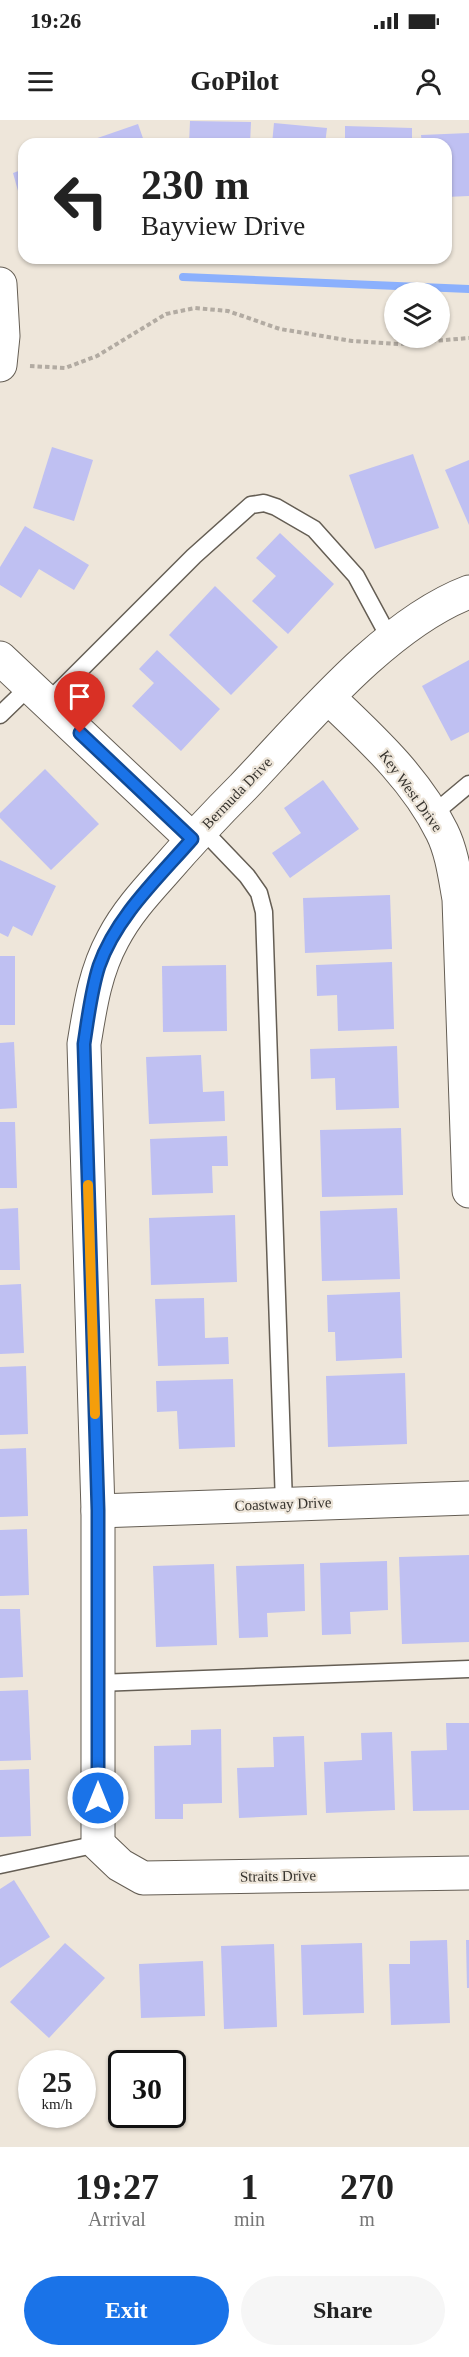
<!DOCTYPE html>
<html lang="en">
<head>
<meta charset="utf-8">
<style>
	body { margin:0; font-family:Georgia,serif; background:#f6f6f6; color:#222; height:100vh; display:flex; flex-direction:column; font-size:22px; white-space:nowrap }
	* { box-sizing:border-box; margin:0 }
	p { font-size:20px; color:#767676 }
	.icon { flex:none; width:33px; height:33px; fill:none; stroke:currentColor; stroke-width:2; stroke-linecap:round; stroke-linejoin:round }
	.map { position:relative; height:2027px; overflow:hidden }
	.side { display:flex; flex-direction:column; background:#fff; flex:1 }
	.side>* { flex:none }
	.top-card { position:absolute; left:18px; top:18px; width:434px; height:126px; border-radius:18px; box-shadow:0 2px 4px #0004; background:#fff; color:#222; overflow:hidden }
	.tools { position:absolute; left:384px; top:162px; display:grid; gap:12px }
	.tools a { display:grid; place-items:center; width:66px; height:66px; border-radius:50%; background:#fff; box-shadow:0 2px 4px #0004; font-size:30px }
	.speed { position:absolute; left:18px; top:1930px; display:flex; gap:12px; font-size:30px; font-weight:700; text-align:center }
	.speed>* { display:grid; place-content:center; width:78px; height:78px; border-radius:50%; background:#fff; box-shadow:0 2px 4px #0004; line-height:1 }
	.speed small { font-size:15px; font-weight:400 }
	.speed .limit { border:3px solid #111; border-radius:9px; background:#fff; color:#111 }
	.pin { position:absolute; display:grid; place-items:center; width:51px; height:51px; color:#fff; margin:-62px -26px; border-radius:50% 50% 50% 0; rotate:-45deg; box-shadow:0 0 6px #0007 }
	.pin .icon { rotate:45deg }
	.me { position:absolute; width:66px; margin:-33px; rotate:0deg; stroke-linejoin:round; filter:drop-shadow(0 0 4px #0008) }
	.turn { display:flex; align-items:center; gap:21px; height:126px; padding:0 24px; font-size:27px }
	.turn .icon { width:78px; height:78px; stroke-width:2.5 }
	.turn b { display:block; font-size:42px; line-height:51px }
	.eta { display:flex; justify-content:space-evenly; align-items:center; height:102px; text-align:center }
	.eta b { font-size:36px; font-weight:800; line-height:42px }
	.primary-button { display:flex; gap:12px; margin-top:auto; padding:12px 24px }
	.primary-button a { flex:1; height:69px; border-radius:36px; background:#1a73e8; color:#fff; font-size:24px; font-weight:800; line-height:69px; text-align:center }
	.primary-button a+a { background:#f6f6f6; color:#222 }
	.status { display:flex; justify-content:space-between; align-items:center; height:42px; padding:0 30px; background:#fff; direction:ltr }
	.status svg { height:16px; fill:currentColor }
	header { display:flex; justify-content:space-between; align-items:center; height:78px; padding:0 24px; background:#fff; font-size:27px; font-weight:800 }
	.map>svg:first-child { display:block }
	.lines { fill:none; stroke-linecap:round; stroke-linejoin:round }
	.stream { stroke:#8bb0fd; stroke-width:8 }
	.building { fill:#bfc0f2 }
	.lane-casing { stroke:#655e54; stroke-width:19 }
	.street-casing { stroke:#655e54; stroke-width:35 }
	.path { stroke:#b2aba2; stroke-width:4; stroke-dasharray:4.5 3; stroke-linecap:butt }
	.lane { stroke:#fff; stroke-width:16 }
	.street { stroke:#fff; stroke-width:33 }
	.route-casing { stroke:#114b97; stroke-width:15 }
	.route { stroke:#1a73e8; stroke-width:10 }
	.slow { stroke:#f59e0b; stroke-width:10 }
	.labels { text-anchor:middle; dominant-baseline:central; stroke-width:4.5; stroke-linejoin:round; paint-order:stroke }
	.street-label { font-size:15px; fill:#36332e; stroke:#eee6da }
</style>
</head>
<body>
<div class="status"><b>19:26</b><svg viewBox="0 0 49 12"><path d="M0 12V9h3v3zM5 12V6h3v6zM10 12V3h3v9zM15 12V0h3v12zM26 1h20v11H26zM47 4h2v5h-2z"/></svg></div>
<header><svg class="icon" aria-label="menu" viewBox="0 0 24 24"><path d="M4 6h16M4 12h16M4 18h16"/></svg>GoPilot<svg class="icon" aria-label="person" viewBox="0 0 24 24"><circle cx="12" cy="8" r="4"/><path d="M4 21q1-7 8-7t8 7"/></svg></header>
<div class="map">
<svg width="469" height="2027" viewBox="0 0 469 2027">
	<rect width="100%" height="100%" fill="#eee6da"/>
	<g class="lines">
		<!-- stream -->
		<path class="stream" d="M183 157 469 169"/>
	</g>
	<!-- building -->
	<g class="building">
		<path d="M190 1 251 2 250 24H189Z"/>
		<path d="M274 3 327 8 325 24H272Z"/>
		<path d="M138 4 145 24H87L86 22Z"/>
		<path d="M345 6 412 8V24H345Z"/>
		<path d="M469 13V76L446 77V24H422L421 15Z"/>
		<path d="M24 49V89H23L13 53Z"/>
		<path d="M52 327 93 340 74 401 33 388Z"/>
		<path d="M413 334 439 408 375 429 349 355Z"/>
		<path d="M469 340V405L445 350Z"/>
		<path d="M25 406 89 445 74 470 39 449 21 478 0 465V447Z"/>
		<path d="M280 413 334 464 288 514 252 481 276 456 256 438Z"/>
		<path d="M215 466 278 527 231 575 169 515Z"/>
		<path d="M157 530 220 589 181 631 132 586 154 563 139 549Z"/>
		<path d="M469 540V612L451 621 422 566Z"/>
		<path d="M45 649 99 704 51 750 0 698V693Z"/>
		<path d="M323 660 359 709 290 758 272 733 301 713 284 688Z"/>
		<path d="M0 740 56 766 32 816 13 806 8 817 0 813Z"/>
		<path d="M390 775 392 829 305 833 303 778Z"/>
		<rect x="0" y="836" width="15" height="69"/>
		<path d="M392 842 394 909 338 911 337 875 317 876 316 845Z"/>
		<path d="M226 845 227 911 163 912 162 846Z"/>
		<path d="M14 922 17 988 0 989V923Z"/>
		<path d="M397 926 399 988 336 990 335 958 311 959 310 929Z"/>
		<path d="M201 935 203 972 224 971 225 1001 149 1004 146 937Z"/>
		<path d="M0 1002H15L17 1068H0Z"/>
		<path d="M401 1008 403 1075 322 1077 320 1010Z"/>
		<path d="M227 1016 228 1046H212L213 1073 152 1075 150 1019Z"/>
		<path d="M18 1088 20 1150H0V1089Z"/>
		<path d="M397 1088 400 1159 322 1161 320 1091Z"/>
		<path d="M235 1095 237 1162 151 1165 149 1098Z"/>
		<path d="M21 1164 24 1233 0 1234V1165Z"/>
		<path d="M400 1172 402 1238 336 1241 335 1212H328L327 1175Z"/>
		<path d="M204 1178 205 1218 228 1217 229 1244 158 1246 155 1179Z"/>
		<path d="M26 1246 28 1314 0 1315V1247Z"/>
		<path d="M405 1253 407 1324 328 1327 326 1256Z"/>
		<path d="M233 1259 235 1327 179 1329 177 1291 157 1292 156 1261Z"/>
		<path d="M26 1328 28 1396 0 1397V1329Z"/>
		<path d="M27 1409 29 1475 0 1476V1410Z"/>
		<path d="M469 1435V1522L402 1524 399 1437Z"/>
		<path d="M387 1441 388 1490 350 1492 351 1514 322 1515 320 1443Z"/>
		<path d="M214 1444 217 1525 156 1527 153 1446Z"/>
		<path d="M304 1444 305 1491 267 1493 268 1517 239 1518 236 1446Z"/>
		<path d="M0 1489H20L23 1557 0 1558Z"/>
		<path d="M28 1570 31 1640 0 1641V1571Z"/>
		<path d="M446 1603H469V1690L413 1691 411 1631 447 1630Z"/>
		<path d="M221 1609 222 1683 183 1684V1699H155L154 1626 191 1625V1610Z"/>
		<path d="M392 1612 395 1690 326 1693 324 1642 362 1640 361 1613Z"/>
		<path d="M304 1616 307 1695 239 1698 237 1648 274 1647 273 1617Z"/>
		<path d="M29 1649 31 1716 0 1717V1650Z"/>
		<path d="M14 1760 50 1817 0 1848V1769Z"/>
		<path d="M447 1820 450 1903 391 1905 389 1844H410V1821Z"/>
		<path d="M466 1820H469V1868H467Z"/>
		<path d="M65 1823 105 1858 49 1918 10 1882Z"/>
		<path d="M362 1823 364 1893 303 1895 301 1825Z"/>
		<path d="M274 1824 277 1907 224 1909 221 1826Z"/>
		<path d="M203 1841 205 1896 141 1898 139 1844Z"/>
	</g>
	<g class="lines">
		<!-- lane casing -->
		<g class="lane-casing">
			<g id="lane">
				<path d="M47 583 194 436 251 385 264 383 276 387 314 409 356 456 390 519"/>
				<path d="M0 595 30 566"/>
				<path d="M432 695 469 664"/>
				<path d="M202 709 247 756 259 773 264 792 284 1384"/>
				<path d="M98 1563 469 1549"/>
				<path d="M0 1745 98 1724"/>
			</g>
		</g>
		<!-- street casing -->
		<g class="street-casing">
			<g id="street">
				<path d="M0 164 3 216 0 245"/>
				<path d="M469 472C385 504 305 602 243 667 215 695 188 724 162 754 144 774 126 794 113 819 95 852 90 887 84 924L98 1391V1724L120 1745 143 1758 469 1753"/>
				<path d="M0 538 192 719"/>
				<path d="M329 578C371 618 416 659 442 712 452 732 455 757 459 779L469 1071"/>
				<path d="M98 1391 469 1378"/>
			</g>
		</g>
		<!-- path -->
		<path class="path" d="M30 246 65 248 97 236 166 194 195 188 228 191 280 209 352 221 399 224 469 218"/>
		<!-- lane -->
		<use href="#lane" class="lane"/>
		<!-- street -->
		<use href="#street" class="street"/>
	</g>
	<g class="lines">
		<!-- route casing -->
		<g class="route-casing">
			<path id="route" d="M80 613 192 719C158 758 116 797 99 846 91 871 88 898 84 924L98 1390V1678"/>
		</g>
		<!-- route -->
		<use href="#route" class="route"/>
		<!-- slow -->
		<path class="slow" d="M88 1065 95 1294"/>
	</g>
	<g class="labels">
		<!-- street labels -->
		<g class="street-label">
			<text transform="translate(411 671) rotate(54)">Key West Drive</text>
			<text transform="translate(237 673) rotate(-46)">Bermuda Drive</text>
			<text transform="translate(283 1384) rotate(-2)">Coastway Drive</text>
			<text transform="translate(278 1756) rotate(-1)">Straits Drive</text>
		</g>
	</g>
</svg>
<div class="tools">
<a><svg class="icon" aria-label="layers" viewBox="0 0 24 24"><path d="M12 4l9 5-9 5-9-5zM3 14l9 5 9-5"/></svg></a>
</div>
<div class="speed"><div>25<small>km/h</small></div><div class="limit">30</div></div>
<div class="pin" style="left:80px;top:613px;background:#d93025"><svg class="icon" aria-label="arrive" viewBox="0 0 24 24"><path d="M6 21V4h12l-3 4 3 4H6"/></svg></div>
<svg class="me" style="left:98px;top:1678px" viewBox="-20 -20 40 40"><circle r="17" fill="#1a73e8" stroke="#fff" stroke-width="3"/><path d="M0-11L8 9 0 5-8 9z" fill="#fff"/></svg>
<div class="top-card">
<div class="turn"><svg class="icon" aria-label="left" viewBox="0 0 24 24"><path d="M17 20v-9H6M10 6l-5 5 5 5"/></svg><div><b>230 m</b>Bayview Drive</div></div>
</div>
</div>
<section class="side">
<div class="eta">
<div><b>19:27</b><p>Arrival</p></div>
<div><b>1</b><p>min</p></div>
<div><b>270</b><p>m</p></div>
</div>
<div class="primary-button"><a>Exit</a><a>Share</a></div>
</section>
</body>
</html>
